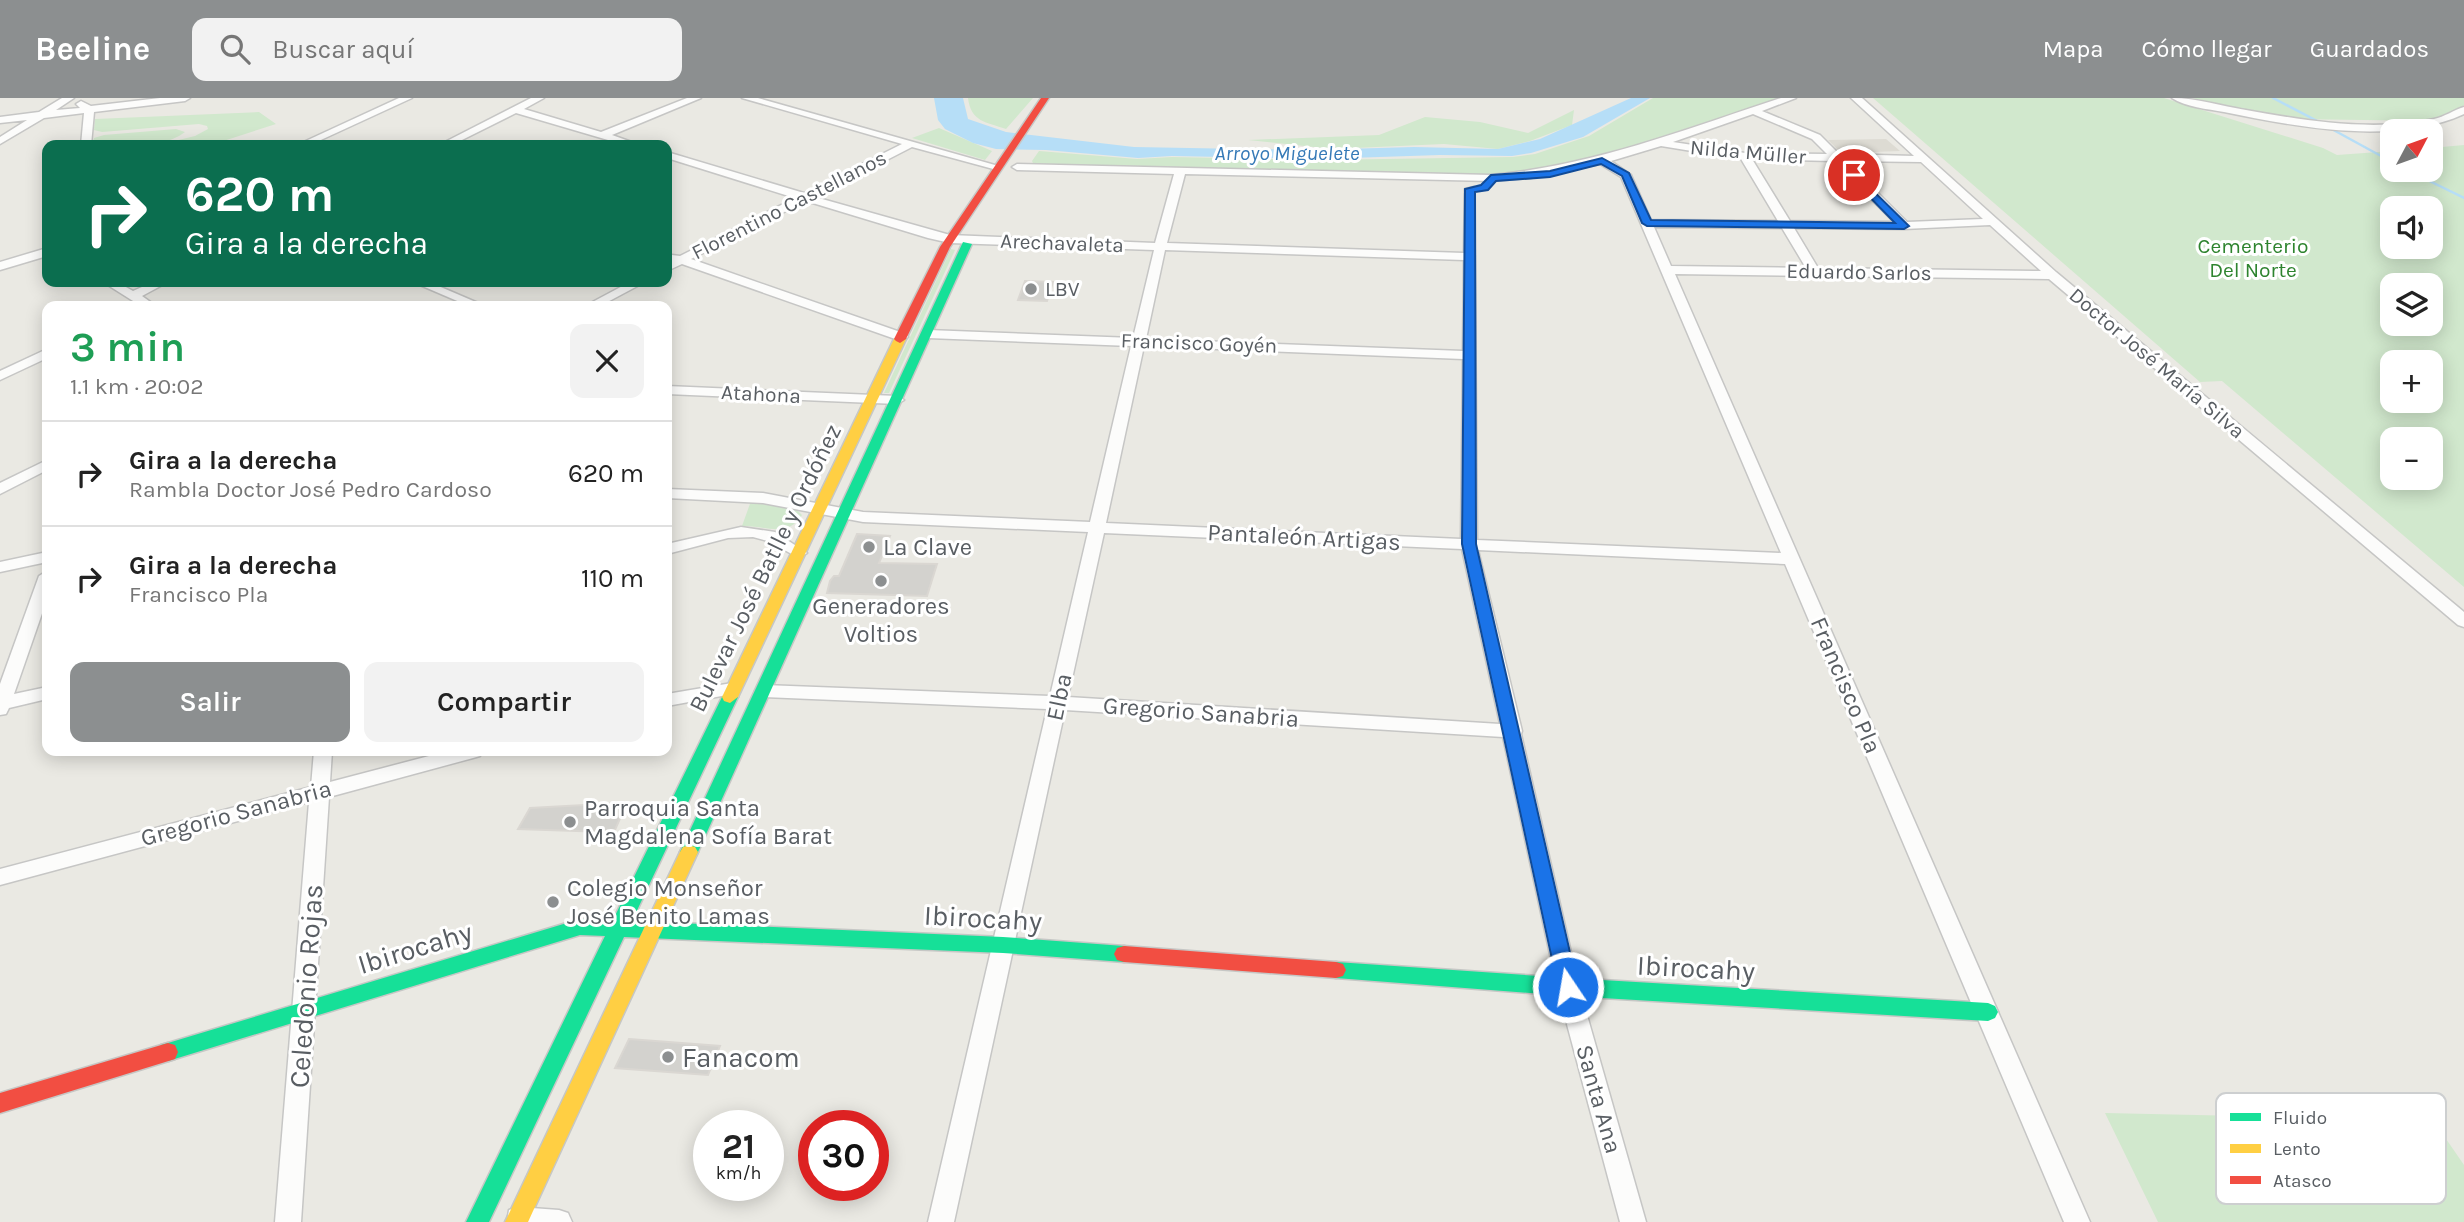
<!DOCTYPE html>
<html lang="es">
<head>
<meta charset="utf-8">
<style>
	body { margin:0; font-family:Karla,sans-serif; background:#f2f2f2; color:#222; height:100vh; display:flex; flex-direction:column; font-size:26px; white-space:nowrap }
	* { box-sizing:border-box; margin:0 }
	p { font-size:23px; color:#767676 }
	.icon { flex:none; width:38px; height:38px; fill:none; stroke:currentColor; stroke-width:2; stroke-linecap:round; stroke-linejoin:round }
	.map { position:relative; flex:1; overflow:hidden }
	.panel { position:absolute; left:42px; top:203px; width:630px; height:455px; display:flex; flex-direction:column; background:#fff; border-radius:14px; box-shadow:0 4px 18px #0003 }
	.panel>* { flex:none }
	.top-card { position:absolute; left:42px; top:42px; width:630px; height:147px; border-radius:14px; box-shadow:0 4px 18px #0003; background:#0b6e4f; color:#fff; overflow:hidden }
	.needle { width:46px; rotate:49deg }
	.controls { position:absolute; left:2380px; top:21px; display:grid; gap:14px }
	.controls a { display:grid; place-items:center; width:63px; height:63px; border-radius:14px; background:#fff; box-shadow:0 4px 18px #0003; font-size:35px }
	.speed { position:absolute; left:693px; top:1012px; display:flex; gap:14px; font-size:35px; font-weight:700; text-align:center }
	.speed>* { display:grid; place-content:center; width:91px; height:91px; border-radius:50%; background:#fff; box-shadow:0 4px 18px #0003; line-height:1 }
	.speed small { font-size:18px; font-weight:400 }
	.speed .limit { border:10px solid #d22; background:#fff; color:#111 }
	.pin { position:absolute; display:grid; place-items:center; width:60px; height:60px; color:#fff; margin:-30px; border:4px solid #fff; border-radius:50%; box-shadow:0 2px 7px #0007 }
	.me { position:absolute; width:77px; margin:-38px; rotate:348deg; stroke-linejoin:round; filter:drop-shadow(0 0 5px #0008) }
	.turn { display:flex; align-items:center; gap:24px; height:147px; padding:0 28px; font-size:32px }
	.turn .icon { width:91px; height:91px; stroke-width:2.5 }
	.turn b { display:block; font-size:49px; line-height:60px }
	.round { display:grid; place-items:center; flex:none; width:74px; height:74px; border-radius:14px; background:#f2f2f2 }
	.headline { display:flex; align-items:center; justify-content:space-between; height:119px; padding:0 28px }
	h1 { font-size:42px; font-weight:600; line-height:52px; color:#1e9e55 }
	.cta { display:flex; gap:14px; margin-top:auto; padding:14px 28px }
	.cta a { flex:1; height:80px; border-radius:14px; background:#8c8f90; color:#fff; font-size:28px; font-weight:600; line-height:80px; text-align:center }
	.cta a+a { background:#f2f2f2; color:#222 }
	ul { padding:0; list-style:none }
	li { display:flex; align-items:center; gap:21px; height:105px; padding:0 28px; border-top:2px solid #e0e0e0 }
	li div { flex:1 }
	li b { display:block; font-size:26px }
	li em { font-style:normal }
	header { display:flex; align-items:center; gap:42px; box-sizing:border-box; height:98px; padding:0 35px; background:#8c8f90; color:#fff }
	header strong { font-size:33px }
	nav { display:flex; gap:38px; margin-inline-start:auto; font-size:24px }
	.search { width:490px; height:63px; background:#f2f2f2; display:flex; align-items:center; gap:18px; box-sizing:border-box; padding:0 24px; border-radius:14px; color:#767676; font-size:26px }
	.map>svg:first-child { display:block }
	.education { fill:#dddbd3 }
	.green { fill:#d1e8cd; fill-rule:evenodd }
	.water { fill:#b6def7 }
	.lines { fill:none; stroke-linecap:round; stroke-linejoin:round }
	.stream { stroke:#b6def7; stroke-width:2.5 }
	.building { fill:#d3d2ce; stroke:#dad7d2; stroke-width:2 }
	.street-casing { stroke:#c6c6c5; stroke-width:3 }
	.fast-casing { stroke:#c6c7c5; stroke-width:3 }
	.slow-casing { stroke:#c6c7c5; stroke-width:3 }
	.jam-casing { stroke:#c6c7c5; stroke-width:3 }
	.street { fill:#fcfcfb; fill-rule:evenodd }
	.fast { fill:#16e098; fill-rule:evenodd }
	.slow { fill:#ffcf43; fill-rule:evenodd }
	.jam { fill:#f24e42; fill-rule:evenodd }
	.route { fill:#1a73e8; stroke:#114b97; stroke-width:2 }
	.poi-dot { fill:#8c8f90; stroke:#fff; stroke-width:2.5 }
	.labels { text-anchor:middle; dominant-baseline:central; stroke-width:6; stroke-linejoin:round; paint-order:stroke }
	.far-street-label { font-size:21px; fill:#595e63; stroke:#fff }
	.far-water-label { font-size:21px; font-style:italic; fill:#367ab7; stroke:#fff }
	.far-park-label { font-size:21px; fill:#2e842f; stroke:#fff }
	.far-poi-label { font-size:21px; fill:#595e63; stroke:#fff; text-anchor:start }
	.street-label { font-size:24px; fill:#595e63; stroke:#fff }
	.poi-label { font-size:24px; fill:#595e63; stroke:#fff; text-anchor:start }
	.near-street-label { font-size:28px; fill:#595e63; stroke:#fff }
	.near-poi-label { font-size:28px; fill:#595e63; stroke:#fff; text-anchor:start }
	.key { fill:#fff; stroke:#cdcfd0; stroke-width:2 }
	.key-label { font-size:19px; fill:#595e63 }
</style>
</head>
<body>
<header>
<strong>Beeline</strong>
<div class="search"><svg class="icon" aria-label="search" viewBox="0 0 24 24"><circle cx="10" cy="10" r="6"/><path d="M15 15l6 6"/></svg>Buscar aquí</div>
<nav><a>Mapa</a><a>Cómo llegar</a><a>Guardados</a></nav>
</header>
<div class="map">
<svg width="2464" height="1124" viewBox="0 0 2464 1124">
	<rect width="100%" height="100%" fill="#eae9e3"/>
	<!-- education -->
	<path class="education" d="M1886 41 1900 53 1845 55 1839 53 1828 42Z"/>
	<!-- green -->
	<g class="green">
		<path d="M968 0H1033L1006 31C986 24 971 24 968 0Z"/>
		<path d="M1653 0H1780L1565 70 1489 78 1034 67 1032 63 1039 53 1137 61 1172 59 1320 62 1513 59 1535 56 1589 38Z"/>
		<path d="M1873 0H2164L2323 50 2337 57 2392 53V72H2431V50L2464 47V489L2222 283 2200 284ZM2392 110H2431V149H2392ZM2392 187H2431V226H2392ZM2392 264H2431V303H2392ZM2392 341H2431V380H2392Z"/>
		<path d="M2192 0H2464V7L2452 21 2435 23 2292 21Z"/>
		<path d="M1574 12 1572 27 1530 43 1498 51 1444 46 1332 51 1248 42 1379 37 1425 19 1480 24 1528 35Z"/>
		<path d="M259 14 276 26 211 47H158L195 38 208 31 207 28 199 26 102 34 94 32 95 21Z"/>
		<path d="M939 30 992 53 985 62 912 40Z"/>
		<path d="M176 31 185 34C160 53 121 47 92 47L94 40 104 37Z"/>
		<path d="M951 151 955 152 889 295H884Z"/>
		<path d="M751 403 796 411 802 417C787 441 765 427 742 428Z"/>
		<path d="M2105 1015 2433 1022 2464 1067V1124H2158Z"/>
	</g>
	<!-- water -->
	<path class="water" d="M934 0H963L968 21 1006 34 1134 49 1308 52 1414 49 1498 51 1540 41 1631 0H1650L1583 39 1531 55 1512 58 1440 57 1319 61 1172 58 1138 60 1046 52 996 51 973 45 945 31 938 22Z"/>
	<g class="lines">
		<!-- stream -->
		<g class="stream">
			<path d="M2273 0 2321 25"/>
			<path d="M2328 29 2392 64"/>
			<path d="M2407 72 2464 100"/>
		</g>
	</g>
	<!-- building -->
	<g class="building">
		<path d="M1025 183 1053 184 1047 203 1018 202Z"/>
		<path d="M857 436 890 438 879 465 937 466 927 498 827 495 830 483 834 478H839Z"/>
		<path d="M620 705 618 716H622L615 732 606 734 518 731 530 710Z"/>
		<path d="M629 941 720 948 708 977 615 970Z"/>
	</g>
	<g class="lines">
		<!-- street casing -->
		<g class="street-casing">
			<g id="street">
				<path d="M62 0H74L56 12 80 10 76 6 81 3 91 8 160 0H190L185 3 94 14 91 47H81L84 15 44 20 0 46V39L27 22 0 25V19L39 14Z"/>
				<path d="M399 0H412L310 47H297Z"/>
				<path d="M531 0H544L524 11 601 34 687 0H701L612 37 640 47H625L516 15 452 47H439Z"/>
				<path d="M742 0H758L1002 69 997 72 912 49 815 99 950 137 1155 145 1174 76 1017 72 1012 69 1017 66 1491 77C1593 68 1686 31 1781 0H1796L1762 13 1820 37 1839 56 1914 58 1851 0H1862L2056 174 2464 514V529L2458 527 2049 181 1675 176 2090 1124H2064L1785 466 1478 452 1522 633 1521 636 1579 889 1646 1124H1620L1557 889 1503 639 1065 612 954 1124H928L1047 611 764 599 758 597 755 593 758 589 764 587 1050 598 1088 434 863 424 763 405 667 400V391L763 395 863 414 1090 424 1131 248 928 240 922 236 928 232 1133 240 1154 152 950 145 928 140 806 103 691 161 906 236 908 239 901 243 682 166 667 173V164L671 162 672 157 680 158 795 100 667 60V54L804 95 902 46ZM1753 16 1812 41 1827 56 1745 55 1673 44ZM1661 48 1741 61 1778 123 1651 122 1631 77 1611 63ZM1752 61 1833 63 1894 124 1790 123ZM1846 63 1921 64 1983 121 1907 124ZM1600 66 1621 79 1781 455 1477 442 1474 89 1465 91 1464 155 1167 145 1185 76 1491 83 1530 80ZM1990 127 2041 173 1818 170 1794 130 1904 131ZM1654 129 1782 130 1806 170 1671 168ZM1165 152 1464 162 1463 253 1146 241ZM1144 248 1463 261 1461 441 1106 425ZM1104 435 1462 451 1500 626 1068 599Z"/>
				<path d="M2172 0C2197 0 2221 8 2246 12 2307 23 2373 34 2434 21 2444 19 2454 12 2464 9V16C2395 48 2296 29 2224 14 2208 11 2185 9 2172 0Z"/>
				<path d="M47 150V158L0 172V164Z"/>
				<path d="M103 184H117L133 193 153 184H168L142 198 156 208H141Z"/>
				<path d="M413 184H429L485 208H469Z"/>
				<path d="M630 184H645L600 208H585Z"/>
				<path d="M47 251V260L0 282V273Z"/>
				<path d="M667 288 897 298 904 302 897 306 667 296Z"/>
				<path d="M47 362V372L0 396V385Z"/>
				<path d="M741 429 775 434 807 455 799 460 768 443 753 439 728 440 667 456V446Z"/>
				<path d="M47 454V464L0 474V464Z"/>
				<path d="M47 473V501L14 596 47 589V601L9 610 6 616 0 617V586L39 478Z"/>
				<path d="M732 585 738 587 741 591 738 595 667 608V596Z"/>
				<path d="M314 653H332L330 684 448 653H482L480 658 473 660 329 699 301 1124H275L309 704 0 787V771L311 689Z"/>
				<path d="M518 1109 559 1112 568 1115 572 1124H507L509 1112Z"/>
			</g>
		</g>
		<!-- fast casing -->
		<g class="fast-casing">
			<g id="fast">
				<path d="M963 144 972 146 698 754 695 759 689 761 683 759 680 754Z"/>
				<path d="M730 593 738 599 632 823 1003 839 1124 848 1131 850 1134 856 1131 862 1124 864 1003 855 624 839 489 1124H466L605 838 580 837 168 963 161 961 158 954 161 947 168 945 580 821 613 822 722 599Z"/>
				<path d="M1336 864 1568 880 1988 905 1995 908 1998 914 1995 920 1988 923 1568 898 1336 880 1329 878 1326 872 1329 866Z"/>
			</g>
		</g>
		<!-- slow casing -->
		<g class="slow-casing">
			<g id="slow">
				<path d="M900 237 906 241 738 599 730 605 724 603 722 599 894 241Z"/>
				<path d="M689 747 695 749 698 754 528 1124H505L680 754 683 749Z"/>
			</g>
		</g>
		<!-- jam casing -->
		<g class="jam-casing">
			<g id="jam">
				<path d="M1041 0H1049L950 149 906 241 900 245 896 243 894 241 940 149Z"/>
				<path d="M1124 848 1336 864 1343 866 1346 872 1343 878 1336 880 1124 864 1117 862 1114 856 1117 850Z"/>
				<path d="M168 945 175 947 178 954 175 961 0 1015V995Z"/>
			</g>
		</g>
		<!-- street -->
		<use href="#street" class="street"/>
		<!-- fast -->
		<use href="#fast" class="fast"/>
		<!-- slow -->
		<use href="#slow" class="slow"/>
		<!-- jam -->
		<use href="#jam" class="jam"/>
	</g>
	<!-- route -->
	<path class="route" d="M1602 60 1629 75 1651 122 1895 125 1850 79 1849 77 1854 74 1909 128 1904 131 1647 128 1642 125 1622 78 1601 66 1550 79 1496 83 1488 92 1475 94 1476 446 1578 889 1575 895 1568 897 1561 895 1558 889 1462 446 1465 91 1481 87 1491 77 1550 73Z"/>
	<!-- markers -->
	<g class="poi-dot">
		<circle cx="1031" cy="191" r="7"/>
		<circle cx="869" cy="449" r="7"/>
		<circle cx="881" cy="483" r="7"/>
		<circle cx="570" cy="724" r="7"/>
		<circle cx="553" cy="804" r="7"/>
		<circle cx="668" cy="959" r="7"/>
	</g>
	<g class="labels">
		<!-- far-street labels -->
		<g class="far-street-label">
			<text transform="translate(1748 54) rotate(5)">Nilda Müller</text>
			<text transform="translate(789 107) rotate(-27)">Florentino Castellanos</text>
			<text transform="translate(1062 145) rotate(2)">Arechavaleta</text>
			<text transform="translate(1859 174) rotate(1)">Eduardo Sarlos</text>
			<text transform="translate(1199 245) rotate(2)">Francisco Goyén</text>
			<text transform="translate(2157 265) rotate(40)">Doctor José María Silva</text>
			<text transform="translate(761 296) rotate(3)">Atahona</text>
		</g>
		<!-- far-water labels -->
		<g class="far-water-label">
			<text x="1287" y="55">Arroyo Miguelete</text>
		</g>
		<!-- far-park labels -->
		<g class="far-park-label">
			<text x="2253" y="148">Cementerio<tspan x="2253" dy="24">Del Norte</tspan></text>
		</g>
		<!-- far-poi labels -->
		<g class="far-poi-label">
			<text x="1045" y="191">LBV</text>
		</g>
		<!-- street labels -->
		<g class="street-label">
			<text transform="translate(1304 439) rotate(3)">Pantaleón Artigas</text>
			<text transform="translate(765 470) rotate(-64)">Bulevar José Batlle y Ordóñez</text>
			<text transform="translate(1846 587) rotate(67)">Francisco Pla</text>
			<text transform="translate(1059 599) rotate(-78)">Elba</text>
			<text transform="translate(1201 614) rotate(4)">Gregorio Sanabria</text>
			<text transform="translate(236 715) rotate(-15)">Gregorio Sanabria</text>
			<text transform="translate(1599 1001) rotate(74)">Santa Ana</text>
		</g>
		<!-- poi labels -->
		<g class="poi-label">
			<text x="883" y="449">La Clave</text>
			<text x="881" y="508" text-anchor="middle">Generadores<tspan x="881" dy="28">Voltios</tspan></text>
			<text x="584" y="710">Parroquia Santa<tspan x="584" dy="28">Magdalena Sofía Barat</tspan></text>
			<text x="567" y="790">Colegio Monseñor<tspan x="567" dy="28">José Benito Lamas</tspan></text>
		</g>
		<!-- near-street labels -->
		<g class="near-street-label">
			<text transform="translate(983 820) rotate(3)">Ibirocahy</text>
			<text transform="translate(415 850) rotate(-17)">Ibirocahy</text>
			<text transform="translate(1696 870) rotate(3)">Ibirocahy</text>
			<text transform="translate(306 888) rotate(-86)">Celedonio Rojas</text>
		</g>
		<!-- near-poi labels -->
		<g class="near-poi-label">
			<text x="682" y="959">Fanacom</text>
		</g>
	</g>
	<!-- legend -->
	<rect x="2216" y="995" width="230" height="111" rx="10" class="key"/>
	<rect x="2230" y="1015" width="31" height="8" fill="#16e098"/>
	<rect x="2230" y="1046" width="31" height="9" fill="#ffcf43"/>
	<rect x="2230" y="1078" width="31" height="8" fill="#f24e42"/>
	<g class="key-label">
		<text x="2273" y="1026">Fluido</text>
		<text x="2273" y="1057">Lento</text>
		<text x="2273" y="1089">Atasco</text>
	</g>
</svg>
<div class="controls">
<a><svg class="needle" viewBox="-14 -14 28 28"><path d="M0-13l5 13h-10z" fill="#e53935"/><path d="M0 13l5-13h-10z" fill="#767676"/></svg></a>
<a><svg class="icon" aria-label="sound" viewBox="0 0 24 24"><path d="M4 9h4l5-4v14l-5-4H4zM17 9q2 3 0 6"/></svg></a>
<a><svg class="icon" aria-label="layers" viewBox="0 0 24 24"><path d="M12 4l9 5-9 5-9-5zM3 14l9 5 9-5"/></svg></a>
<a>+</a>
<a>−</a>
</div>
<div class="speed"><div>21<small>km/h</small></div><div class="limit">30</div></div>
<div class="pin" style="left:1854px;top:77px;background:#d93025"><svg class="icon" aria-label="arrive" viewBox="0 0 24 24"><path d="M6 21V4h12l-3 4 3 4H6"/></svg></div>
<svg class="me" style="left:1568px;top:889px" viewBox="-20 -20 40 40"><circle r="17" fill="#1a73e8" stroke="#fff" stroke-width="3"/><path d="M0-11L8 9 0 5-8 9z" fill="#fff"/></svg>
<div class="top-card">
<div class="turn"><svg class="icon" aria-label="right" viewBox="0 0 24 24"><path d="M7 20v-9h11M14 6l5 5-5 5"/></svg><div><b>620 m</b>Gira a la derecha</div></div>
</div>
<section class="panel">
<div class="headline"><div><h1>3 min</h1><p>1.1 km · 20:02</p></div><a class="round"><svg class="icon" aria-label="close" viewBox="0 0 24 24"><path d="M6 6l12 12M18 6L6 18"/></svg></a></div>
<ul>
<li><svg class="icon" aria-label="right" viewBox="0 0 24 24"><path d="M7 20v-9h11M14 6l5 5-5 5"/></svg><div><b>Gira a la derecha</b><p>Rambla Doctor José Pedro Cardoso</p></div><em>620 m</em></li>
<li><svg class="icon" aria-label="right" viewBox="0 0 24 24"><path d="M7 20v-9h11M14 6l5 5-5 5"/></svg><div><b>Gira a la derecha</b><p>Francisco Pla</p></div><em>110 m</em></li>
</ul>
<div class="cta"><a>Salir</a><a>Compartir</a></div>
</section>
</div>
</body>
</html>
